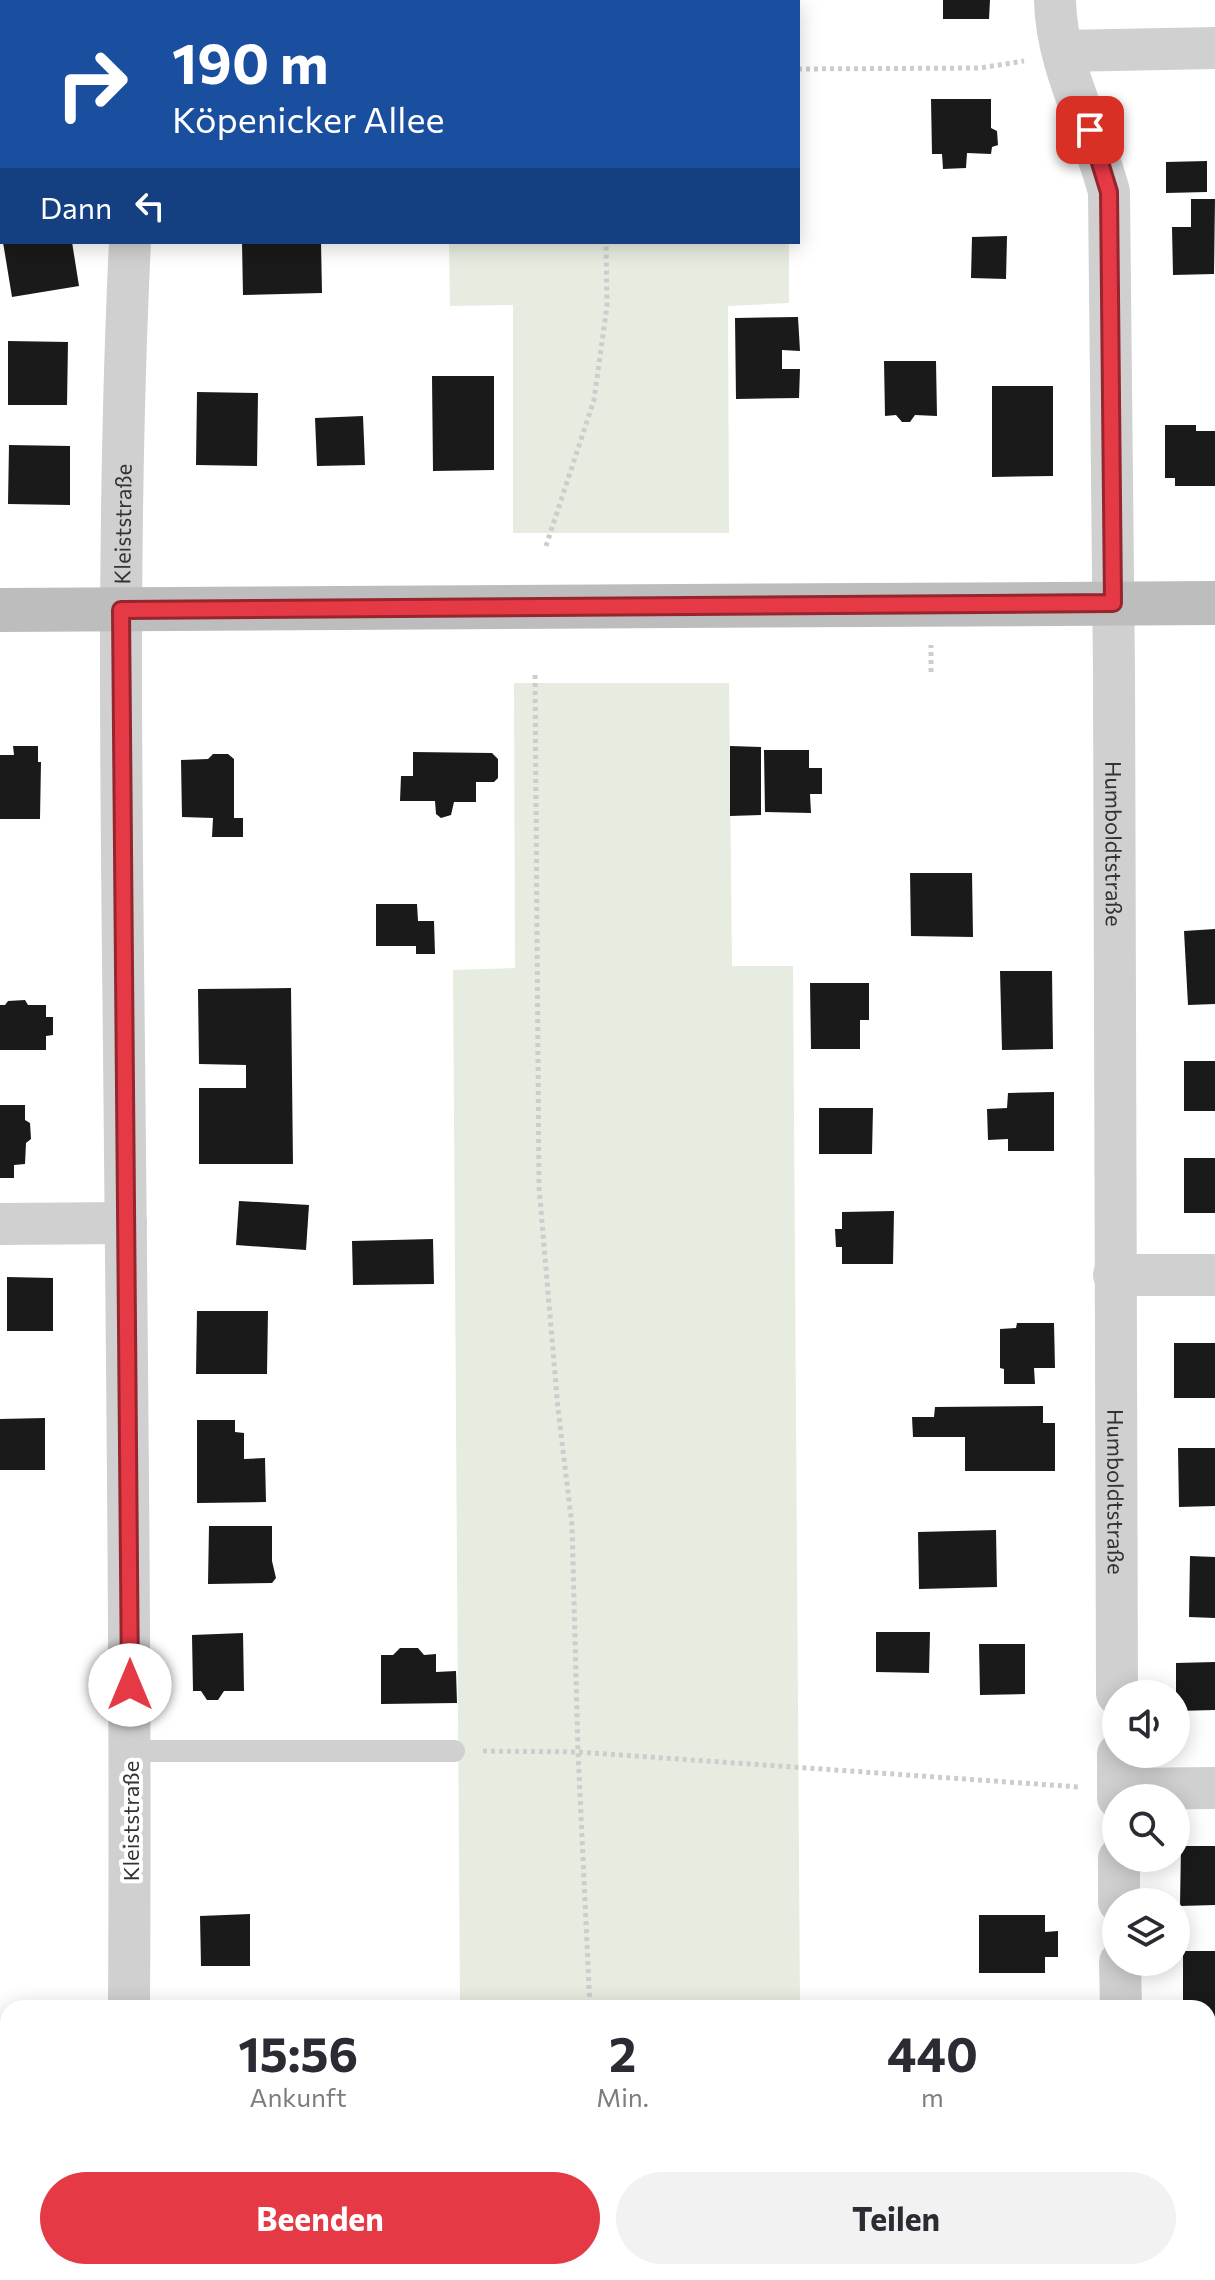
<!DOCTYPE html>
<html lang="de">
<head>
<meta charset="utf-8">
<style>
	body { margin:0; font-family:Commissioner,sans-serif; background:#f2f2f3; color:#2b2b33; height:100vh; display:flex; flex-direction:column; font-size:30px; white-space:nowrap }
	* { box-sizing:border-box; margin:0 }
	p { font-size:26px; color:#7c7c81 }
	.icon { flex:none; width:44px; height:44px; fill:none; stroke:currentColor; stroke-width:2; stroke-linecap:round; stroke-linejoin:round }
	.map { position:relative; flex:1; overflow:hidden }
	.sheet { position:absolute; left:0px; top:2000px; width:1216px; height:280px; display:flex; flex-direction:column; background:#fff; border-radius:24px 24px 0 0; box-shadow:0 4px 20px #0003 }
	.sheet>* { flex:none }
	.top-card { position:absolute; left:0px; top:0px; width:800px; height:244px; box-shadow:0 4px 20px #0003; background:#1a4fa0; color:#fff; overflow:hidden }
	.buttons { position:absolute; left:1102px; top:1680px; display:grid; gap:16px }
	.buttons a { display:grid; place-items:center; width:88px; height:88px; border-radius:50%; background:#fff; box-shadow:0 4px 20px #0003; font-size:40px }
	.pin { position:absolute; display:grid; place-items:center; width:68px; height:68px; color:#fff; margin:-34px; border-radius:16px; box-shadow:0 4px 12px #0006 }
	.me { position:absolute; width:88px; margin:-44px; rotate:0deg; stroke-linejoin:round; filter:drop-shadow(0 0 6px #0008) }
	.turn { display:flex; align-items:center; gap:28px; height:168px; padding:0 40px; font-size:36px }
	.turn .icon { width:104px; height:104px; stroke-width:2.5 }
	.turn b { display:block; font-size:56px; line-height:68px }
	.then { display:flex; align-items:center; height:76px; padding:0 40px; background:#0003; gap:16px; font-size:30px }
	.eta { display:flex; justify-content:space-evenly; align-items:center; height:136px; text-align:center }
	.eta b { font-size:48px; font-weight:700; line-height:56px }
	.cta { display:flex; gap:16px; margin-top:auto; padding:16px 40px }
	.cta a { flex:1; height:92px; border-radius:48px; background:#e63946; color:#fff; font-size:32px; font-weight:700; line-height:92px; text-align:center }
	.cta a+a { background:#f2f2f3; color:#2b2b33 }
	.map>svg:first-child { display:block }
	.green { fill:#e6ecdf }
	.building { fill:#1a1a1a }
	.lines { fill:none; stroke-linecap:round; stroke-linejoin:round }
	.path { stroke:#cdcdcd; stroke-width:5; stroke-dasharray:4 4; stroke-linecap:butt }
	.lane { stroke:#d0d0d0; stroke-width:22 }
	.street { stroke:#d0d0d0; stroke-width:42 }
	.secondary { stroke:#bdbdbd; stroke-width:44 }
	.route-casing { stroke:#96252e; stroke-width:20 }
	.route { stroke:#e63946; stroke-width:14 }
	.labels { text-anchor:middle; dominant-baseline:central; stroke-width:8; stroke-linejoin:round; paint-order:stroke }
	.street-label { font-size:22px; fill:#333; stroke:#fff }
</style>
</head>
<body>
<div class="map">
<svg width="1215" height="2280" viewBox="0 0 1215 2280">
	<rect width="100%" height="100%" fill="#fff"/>
	<!-- green -->
	<g class="green">
		<rect x="448" y="0" width="340" height="2"/>
		<path d="M449 242H789V303L728 306 729 533H513V305L450 306Z"/>
		<path d="M514 683H729L732 966H793L800 2008H460L453 970 515 968Z"/>
		<path d="M461 2272H802V2280H462Z"/>
	</g>
	<!-- building -->
	<g class="building">
		<path d="M943 0H990L989 19H943Z"/>
		<path d="M931 99H991V128L997 131 998 145 992 147 991 154 967 153 966 168 943 169 942 154H932Z"/>
		<path d="M1207 161V192L1166 193V162Z"/>
		<path d="M1191 199H1215L1214 274 1173 275 1172 227H1191Z"/>
		<path d="M1007 236 1006 279 971 278 972 237Z"/>
		<path d="M3 242H72L79 286 12 297Z"/>
		<path d="M242 242H321L322 293 243 295Z"/>
		<path d="M798 317 800 351 782 350V369H800L799 398 736 399 735 318Z"/>
		<path d="M8 341 68 342 67 405H8Z"/>
		<path d="M884 361H936L937 416 915 415 910 422H902L896 415 885 416Z"/>
		<path d="M432 376H494V470L433 471Z"/>
		<path d="M992 386H1053V476L992 477Z"/>
		<path d="M197 392 258 393 257 466 196 465Z"/>
		<path d="M363 416 365 465 317 466 315 418Z"/>
		<path d="M1165 425H1196V431H1215V486H1175V478H1165Z"/>
		<path d="M9 445 70 446V505L8 504Z"/>
		<path d="M13 746H38V762H41L40 819H0V755H14Z"/>
		<path d="M730 746 761 747V815L730 816Z"/>
		<path d="M764 750H809V768H822V794H810L811 813 765 812Z"/>
		<path d="M413 752 492 753 498 759V778L494 782H476V802H454L451 815 441 818 436 814 435 801H400L401 776H413Z"/>
		<path d="M213 754H228L234 759V818H243V837H212L213 818 182 817 181 760 208 759Z"/>
		<path d="M910 873H972L973 937 911 936Z"/>
		<path d="M376 904H417L418 921H434L435 954H416V946H376Z"/>
		<path d="M1215 929V1004L1188 1005 1184 931Z"/>
		<path d="M1000 971H1052L1053 1049 1002 1050Z"/>
		<path d="M810 983H869V1020H860V1049H811Z"/>
		<path d="M291 988 293 1164H199V1088H246V1065L199 1064 198 989Z"/>
		<path d="M25 1000 28 1005H46V1017H53V1035L46 1036V1050H0V1005H5L8 1001Z"/>
		<rect x="1184" y="1061" width="31" height="50"/>
		<path d="M1054 1092V1151H1008V1139L988 1140 987 1109 1007 1108 1008 1093Z"/>
		<path d="M0 1105H25V1120L30 1123 31 1139 26 1143 25 1164 14 1165V1178H0Z"/>
		<path d="M819 1108H873L872 1154H819Z"/>
		<rect x="1184" y="1158" width="31" height="55"/>
		<path d="M239 1201 309 1205 306 1250 236 1245Z"/>
		<path d="M894 1211 893 1264H842V1247H836L835 1229H842V1212Z"/>
		<path d="M433 1239 434 1284 353 1285 352 1241Z"/>
		<path d="M7 1277 53 1278V1331H7Z"/>
		<path d="M197 1311H268L267 1374H196Z"/>
		<path d="M1017 1323H1054L1055 1368H1034L1035 1384H1004V1369L1000 1368V1329L1016 1328Z"/>
		<rect x="1174" y="1343" width="41" height="55"/>
		<path d="M1043 1406V1423H1055V1471H965V1437H913L912 1417H934L935 1407Z"/>
		<path d="M45 1418V1470H0V1419Z"/>
		<path d="M197 1420H235V1432L244 1433V1459L265 1458 266 1502 197 1503Z"/>
		<path d="M1178 1448H1215V1506L1179 1507Z"/>
		<path d="M209 1526H272V1561L276 1578 272 1583 208 1584Z"/>
		<path d="M996 1530 997 1587 919 1589 918 1532Z"/>
		<path d="M1190 1556 1215 1557V1618L1189 1617Z"/>
		<path d="M876 1632H930L929 1673 876 1672Z"/>
		<path d="M243 1633 244 1691H224L218 1700H207L201 1691H193L192 1635Z"/>
		<path d="M979 1644H1025V1694L980 1695Z"/>
		<path d="M400 1648H418L424 1655 436 1654V1672L456 1671 457 1703 381 1704V1655H393Z"/>
		<path d="M1215 1662V1710L1176 1711V1663Z"/>
		<path d="M1181 1846H1215V1905L1180 1906Z"/>
		<path d="M250 1914V1966H201L200 1916Z"/>
		<path d="M979 1915H1045V1932L1058 1931V1957H1045V1973H979Z"/>
		<path d="M1183 1951H1215V2018H1208V2008L1183 2007Z"/>
		<rect x="0" y="2048" width="8" height="71"/>
		<rect x="1208" y="2181" width="7" height="60"/>
		<path d="M0 2213 8 2214V2272H38V2280H0Z"/>
		<rect x="203" y="2272" width="55" height="8"/>
		<rect x="343" y="2272" width="45" height="8"/>
		<rect x="824" y="2272" width="49" height="8"/>
	</g>
	<g class="lines">
		<!-- path -->
		<g class="path">
			<path d="M605 2 606 0"/>
			<path d="M798 69 980 68 1024 61"/>
			<path d="M546 546 594 400 607 306 606 242"/>
			<path d="M931 672V645"/>
			<path d="M535 675 539 1187 558 1409 572 1525 578 1752 590 2008"/>
			<path d="M483 1751 578 1752 1079 1787"/>
			<path d="M600 2272V2280"/>
		</g>
		<!-- lane -->
		<path class="lane" d="M131 1751H454"/>
		<!-- street -->
		<g class="street">
			<path id="s1" d="M1055 0C1056 66 1093 129 1109 192L1114 671 1117 1694"/>
			<path d="M179 2V0"/>
			<path d="M1063 51 1215 48"/>
			<path d="M0 67H2"/>
			<path d="M0 1224 126 1223"/>
			<path d="M1114 1275H1215"/>
			<path d="M1118 1754V1798"/>
			<path d="M1118 1789 1215 1788"/>
			<path d="M1119 1858V1902"/>
			<path d="M1120 1962 1121 2008"/>
			<path id="s2" d="M129 2008C131 1688 127 1369 124 1049 121 780 117 511 130 242"/>
			<path d="M1124 2272V2280"/>
			<path d="M128 2280V2272"/>
		</g>
		<!-- secondary -->
		<path class="secondary" d="M0 610 1215 603"/>
	</g>
	<g class="lines">
		<!-- route casing -->
		<g class="route-casing">
			<path id="route" d="M130 1685 121 610 1113 603 1109 192 1090 130"/>
		</g>
		<!-- route -->
		<use href="#route" class="route"/>
	</g>
	<g class="labels">
		<!-- street labels -->
		<g class="street-label">
			<text stroke="none"><textPath href="#s2" startOffset="1484">Kleiststraße</textPath></text>
			<text stroke="none"><textPath href="#s1" startOffset="852">Humboldtstraße</textPath></text>
			<text stroke="none"><textPath href="#s1" startOffset="1500">Humboldtstraße</textPath></text>
			<text transform="translate(130 1821) rotate(-90)">Kleiststraße</text>
		</g>
	</g>
</svg>
<div class="buttons">
<a><svg class="icon" aria-label="sound" viewBox="0 0 24 24"><path d="M4 9h4l5-4v14l-5-4H4zM17 9q2 3 0 6"/></svg></a>
<a><svg class="icon" aria-label="search" viewBox="0 0 24 24"><circle cx="10" cy="10" r="6"/><path d="M15 15l6 6"/></svg></a>
<a><svg class="icon" aria-label="layers" viewBox="0 0 24 24"><path d="M12 4l9 5-9 5-9-5zM3 14l9 5 9-5"/></svg></a>
</div>
<div class="pin" style="left:1090px;top:130px;background:#d93025"><svg class="icon" aria-label="arrive" viewBox="0 0 24 24"><path d="M6 21V4h12l-3 4 3 4H6"/></svg></div>
<svg class="me" style="left:130px;top:1685px" viewBox="-20 -20 40 40"><circle r="19" fill="#fff"/><path d="M0-13L10 11 0 6-10 11z" fill="#e63946"/></svg>
<div class="top-card">
<div class="turn"><svg class="icon" aria-label="right" viewBox="0 0 24 24"><path d="M7 20v-9h11M14 6l5 5-5 5"/></svg><div><b>190 m</b>Köpenicker Allee</div></div>
<div class="then">Dann<svg class="icon" aria-label="left" viewBox="0 0 24 24"><path d="M17 20v-9H6M10 6l-5 5 5 5"/></svg></div>
</div>
<section class="sheet">
<div class="eta">
<div><b>15:56</b><p>Ankunft</p></div>
<div><b>2</b><p>Min.</p></div>
<div><b>440</b><p>m</p></div>
</div>
<div class="cta"><a>Beenden</a><a>Teilen</a></div>
</section>
</div>
</body>
</html>
